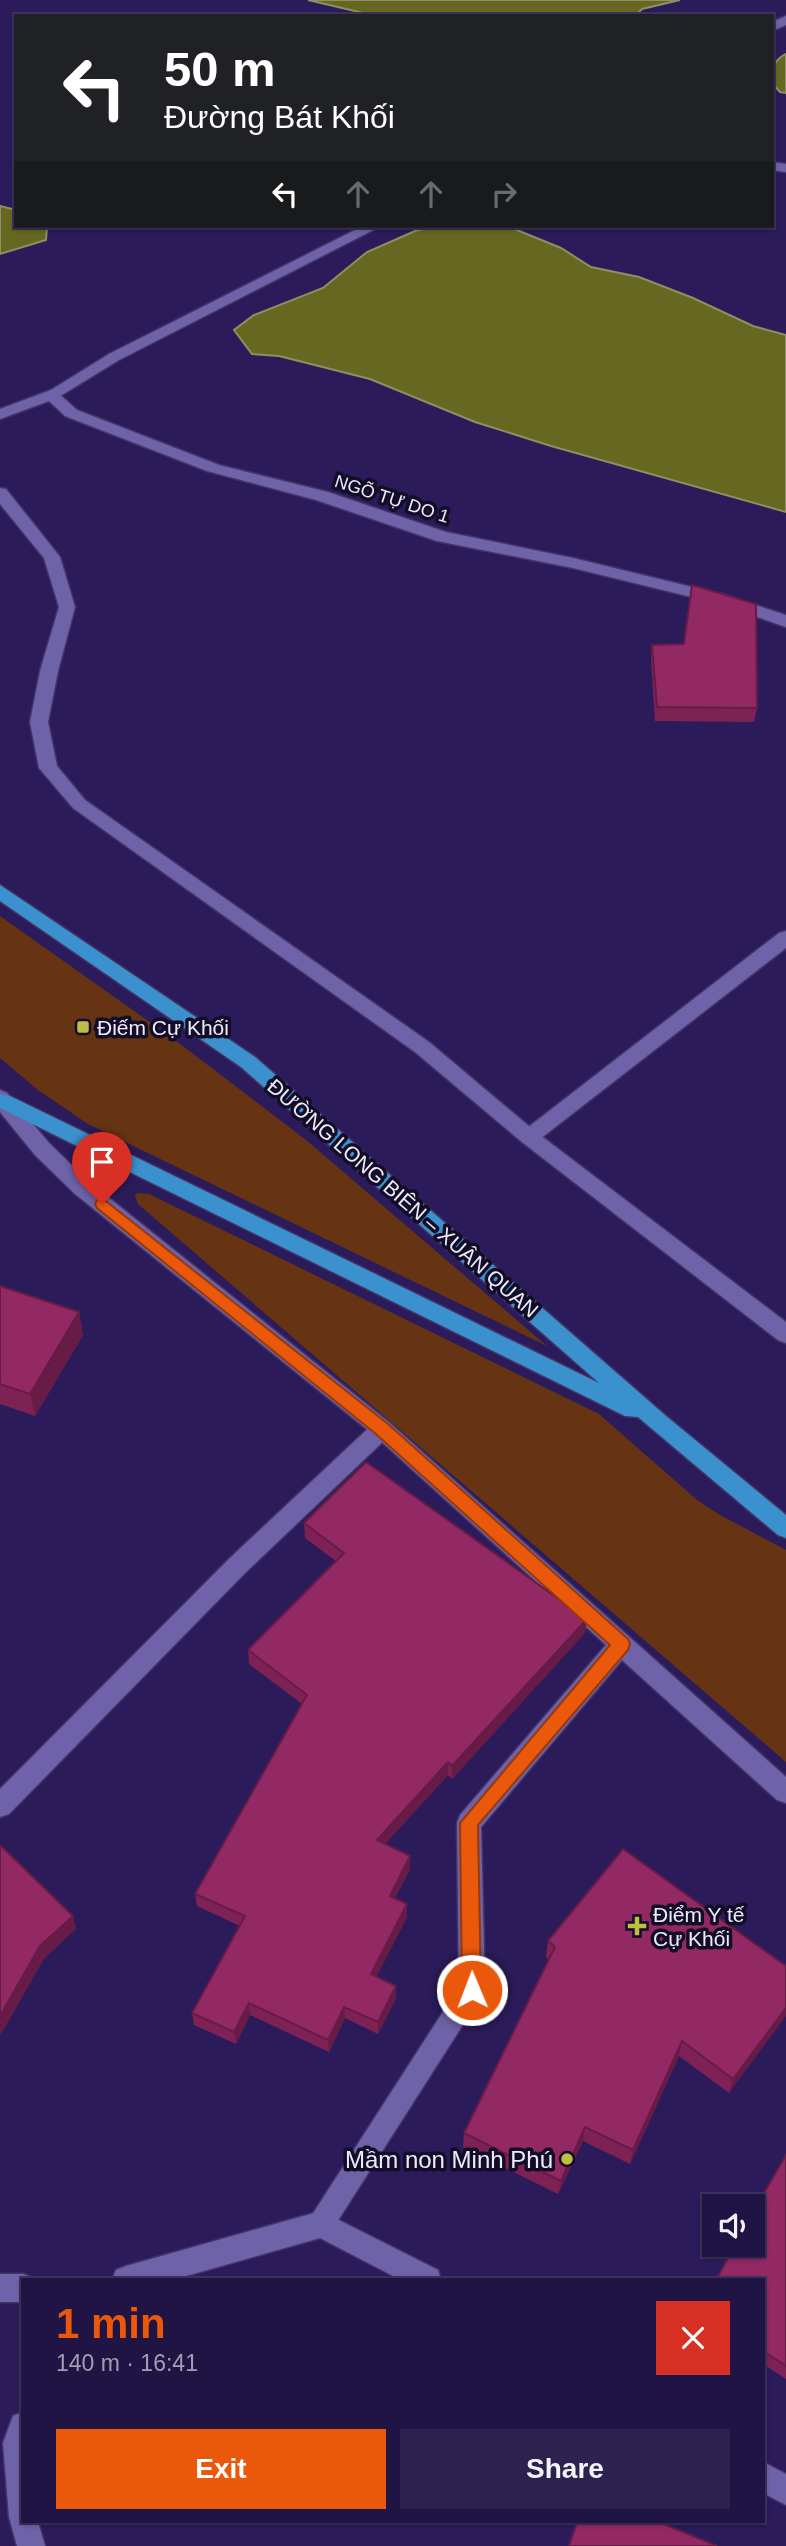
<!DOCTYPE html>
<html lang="en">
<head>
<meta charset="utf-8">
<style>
	body { margin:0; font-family:Arial,sans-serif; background:#2d214f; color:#f1f3f6; height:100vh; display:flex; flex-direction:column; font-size:26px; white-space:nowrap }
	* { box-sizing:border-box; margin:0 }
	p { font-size:23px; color:#a29eb2 }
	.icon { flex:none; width:38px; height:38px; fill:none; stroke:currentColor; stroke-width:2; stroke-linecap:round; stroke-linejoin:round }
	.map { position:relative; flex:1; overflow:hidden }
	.drawer { position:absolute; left:21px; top:2278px; width:744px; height:245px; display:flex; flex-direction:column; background:#201444; border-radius:0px; box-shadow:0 2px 5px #0004,0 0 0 2px #3d335d }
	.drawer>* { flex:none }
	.banner { position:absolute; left:14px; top:14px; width:760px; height:214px; border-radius:0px; box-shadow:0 2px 5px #0004,0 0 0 2px #3d335d; background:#202124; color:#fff; overflow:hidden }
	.buttons { position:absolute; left:702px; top:2194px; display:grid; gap:14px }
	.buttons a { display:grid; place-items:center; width:63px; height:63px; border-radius:0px; background:#201444; box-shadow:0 2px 5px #0004,0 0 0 2px #3d335d; font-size:35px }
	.pin { position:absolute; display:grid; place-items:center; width:60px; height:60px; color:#fff; margin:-72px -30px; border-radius:50% 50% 50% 0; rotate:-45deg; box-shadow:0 0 7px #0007 }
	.pin .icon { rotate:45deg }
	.me { position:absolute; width:77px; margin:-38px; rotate:359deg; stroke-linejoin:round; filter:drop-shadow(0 0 5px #0008) }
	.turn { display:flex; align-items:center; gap:24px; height:147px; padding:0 35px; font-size:32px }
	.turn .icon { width:91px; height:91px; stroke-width:2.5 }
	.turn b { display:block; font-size:49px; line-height:60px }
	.lanes { display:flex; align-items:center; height:66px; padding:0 35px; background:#0003; justify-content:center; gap:35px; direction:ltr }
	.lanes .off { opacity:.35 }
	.round { display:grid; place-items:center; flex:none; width:74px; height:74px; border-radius:0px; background:#2d214f }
	.headline { display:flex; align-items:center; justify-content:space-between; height:119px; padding:0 35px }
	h1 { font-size:42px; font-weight:800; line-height:52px; color:#ea580c }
	.cta { display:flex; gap:14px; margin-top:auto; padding:14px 35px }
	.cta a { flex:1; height:80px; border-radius:0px; background:#ea580c; color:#fff; font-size:28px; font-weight:800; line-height:80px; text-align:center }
	.cta a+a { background:#2d214f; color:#f1f3f6 }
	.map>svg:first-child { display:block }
	.green { fill:#673413 }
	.water { fill:#666720; stroke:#8e8f62; stroke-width:2 }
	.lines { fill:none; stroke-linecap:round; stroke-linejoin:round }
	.lane-casing { stroke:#453467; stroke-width:3 }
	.street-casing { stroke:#453467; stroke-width:3 }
	.secondary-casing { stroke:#453467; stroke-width:3 }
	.primary-casing { stroke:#453467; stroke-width:3 }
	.lane { fill:#6e62a8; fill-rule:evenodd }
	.street { fill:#6e62a8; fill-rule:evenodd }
	.secondary { fill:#6e62a8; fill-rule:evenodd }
	.primary { fill:#3a91cd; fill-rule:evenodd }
	.wall { fill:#7e2256 }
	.shaded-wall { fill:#661c46 }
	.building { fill:#922864; stroke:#661c46; stroke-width:2 }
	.route { fill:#ea580c; stroke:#983908; stroke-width:2 }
	.poi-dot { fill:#bdbf43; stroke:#130d28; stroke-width:2.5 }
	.labels { text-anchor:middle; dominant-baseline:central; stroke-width:7; stroke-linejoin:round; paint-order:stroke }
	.far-street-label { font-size:18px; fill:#ecebfb; stroke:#130d28 }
	.poi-label { font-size:21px; fill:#ecebfb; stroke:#130d28; text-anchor:start }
	.street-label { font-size:21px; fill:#ecebfb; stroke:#130d28 }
	.near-poi-label { font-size:24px; fill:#ecebfb; stroke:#130d28; text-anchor:end }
</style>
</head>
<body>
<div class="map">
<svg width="786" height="2546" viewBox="0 0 786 2546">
	<rect width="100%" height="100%" fill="#2b1b5a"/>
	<!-- green -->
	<g class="green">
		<path d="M0 916 175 1040 306 1140 547 1346 88 1124 38 1090 0 1058Z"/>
		<path d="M137 1193 149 1194 599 1414 697 1500 720 1515 786 1550V1762L138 1204 135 1196Z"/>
	</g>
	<!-- water -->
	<g class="water">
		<path d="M308 0H680L642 9 635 16H376Z"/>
		<path d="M786 54V93L780 92 772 83C772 70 773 60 786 54Z"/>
		<path d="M0 206 16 210V226H47L46 240 0 254Z"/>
		<path d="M434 226H507L561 248 591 267 639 277 693 298 753 326 786 335V512L551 446 475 422 370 379 279 356 252 354 234 330 254 315 323 288 367 252 415 231Z"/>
	</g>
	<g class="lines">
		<!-- lane casing -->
		<g class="lane-casing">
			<g id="lane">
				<path d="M786 16V25L772 31V22Z"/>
				<path d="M772 162 786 164V172L772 170Z"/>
				<path d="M363 226H381L119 360 57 398H45L43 395 109 354Z"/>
				<path d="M786 931V948L536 1142 529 1145 522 1142 519 1137 522 1132 779 933Z"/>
				<path d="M382 1420 390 1423 393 1429 390 1435 246 1572 9 1814 0 1817V1789L230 1558 374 1423Z"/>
			</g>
		</g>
		<!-- street casing -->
		<g class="street-casing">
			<g id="street">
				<path d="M51 390 57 392 77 410 219 465 328 492 446 532 573 558 725 595 786 615V627L720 604 573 568 437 541 316 500 207 471 65 416 49 401 0 419V409Z"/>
				<path d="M0 488 6 489 60 557 75 607 58 671 48 722 57 766 85 800 429 1042 536 1132 786 1322V1343L778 1340 522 1142 415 1052 73 808 39 768 30 722 40 671 59 607 44 558 0 504Z"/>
				<path d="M0 1090 7 1093 49 1143 88 1181 390 1423 786 1777V1803L777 1800 622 1660 481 1827 485 1990 330 2233 321 2237 312 2233 308 2224 312 2215 459 1987 457 1823 460 1815 606 1645 374 1435 74 1193 35 1155 0 1112Z"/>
				<path d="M23 2412V2522H38L45 2546H17L9 2517 3 2443 13 2416Z"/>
			</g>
		</g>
		<!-- secondary casing -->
		<g class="secondary-casing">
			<g id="secondary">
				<path d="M321 2211 438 2270 441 2280H401L320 2238 172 2280H112L116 2270 126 2266Z"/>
				<path d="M0 2274H23L33 2278 23 2280V2302H0Z"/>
				<path d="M763 2462 786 2474V2505L763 2493Z"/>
			</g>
		</g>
		<!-- primary casing -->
		<g class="primary-casing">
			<path id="primary" d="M0 885 255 1057 666 1416 786 1515V1538L778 1535 638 1417 625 1416 0 1108V1094L10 1096 599 1383 241 1067 0 901Z"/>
		</g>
		<!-- lane -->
		<use href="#lane" class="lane"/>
		<!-- street -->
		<use href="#street" class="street"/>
		<!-- secondary -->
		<use href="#secondary" class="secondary"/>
		<!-- primary -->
		<use href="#primary" class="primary"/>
	</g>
	<!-- wall -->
	<g class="wall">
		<path d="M652 645 757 708 754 722 655 721 651 659Z"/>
		<path d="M0 1286 79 1312 83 1335 35 1416 0 1404Z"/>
		<path d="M304 1523 585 1633 452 1779 448 1775 385 1844 410 1869 395 1898 407 1917 376 1977 396 1986V1998L378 2034 345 2018 329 2052 250 2015 236 2044 194 2025 192 2013 240 1926 197 1906 195 1894 302 1704 249 1664 248 1650 336 1561 305 1538Z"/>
		<path d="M548 1941 786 1966 729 2093 679 2056 630 2164 583 2141 558 2194 463 2147 464 2133 549 1960 546 1957Z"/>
		<path d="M786 2155V2379L763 2364V2280Z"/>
	</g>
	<!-- shaded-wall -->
	<g class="shaded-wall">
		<path d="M79 1312 83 1335 35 1416 30 1394Z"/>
		<path d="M587 1619 585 1633 452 1779V1766Z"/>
		<path d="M448 1762V1775L377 1853V1840Z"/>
		<path d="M410 1856V1869L390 1908V1896Z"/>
		<path d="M407 1904V1917L372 1986 371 1974Z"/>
		<path d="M73 1916 76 1929 44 1959 0 2036V2016L40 1946Z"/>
		<path d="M396 1986V1998L378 2034V2022Z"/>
		<path d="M249 2003 250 2015 236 2044 234 2032Z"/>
		<path d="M344 2007 345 2018 329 2052 328 2040Z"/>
		<path d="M786 2008V2016L729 2093 733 2079Z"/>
		<path d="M682 2041 679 2056 630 2164 633 2150Z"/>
		<path d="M585 2127 583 2141 558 2194 561 2181Z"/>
	</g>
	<!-- building -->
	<g class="building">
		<path d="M692 585 756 604 757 708 657 707 652 645 684 644Z"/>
		<path d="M0 1286 79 1312 30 1394 0 1384Z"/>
		<path d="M366 1462 587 1619 452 1766 448 1762 377 1840 410 1856 390 1896 407 1904 371 1974 396 1986 378 2022 344 2007 328 2040 249 2003 234 2032 192 2013 245 1916 195 1894 307 1695 248 1650 344 1553 304 1523Z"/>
		<path d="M0 1845 73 1916 40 1946 0 2016Z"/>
		<path d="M623 1849 786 1966V2008L733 2079 682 2041 633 2150 585 2127 561 2181 464 2133 555 1947 548 1941Z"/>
		<path d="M786 2155V2366L763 2351V2280H716L735 2245H752V2214Z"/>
		<path d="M577 2522H659L717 2546H569Z"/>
	</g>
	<!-- route -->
	<path class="route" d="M102 1198 388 1424 628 1639 630 1644 628 1650 478 1825 481 1990 478 1997 472 1999 465 1997 462 1990 460 1823 610 1645 376 1434 97 1208 95 1204 97 1200Z"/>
	<!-- markers -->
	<g class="poi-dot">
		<rect x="76" y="1020" width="14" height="14" rx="3.5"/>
		<path d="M633.5 1915.5h7v7h7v7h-7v7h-7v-7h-7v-7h7z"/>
		<circle cx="567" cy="2159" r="7"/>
	</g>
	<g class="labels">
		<!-- far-street labels -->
		<g class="far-street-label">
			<text transform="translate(392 499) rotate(18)">NGÕ TỰ DO 1</text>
		</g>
		<!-- poi labels -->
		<g class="poi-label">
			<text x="97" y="1027">Điếm Cự Khối</text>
			<text x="653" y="1914">Điểm Y tế<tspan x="653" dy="24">Cự Khối</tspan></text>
		</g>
		<!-- street labels -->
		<g class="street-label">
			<text transform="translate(403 1198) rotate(41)">ĐƯỜNG LONG BIÊN – XUÂN QUAN</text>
		</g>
		<!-- near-poi labels -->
		<g class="near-poi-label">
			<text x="553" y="2159">Mầm non Minh Phú</text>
		</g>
	</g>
</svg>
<div class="buttons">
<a><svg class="icon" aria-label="sound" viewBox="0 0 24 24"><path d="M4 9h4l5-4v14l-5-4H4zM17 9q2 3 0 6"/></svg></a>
</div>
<div class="pin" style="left:102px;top:1204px;background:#d93025"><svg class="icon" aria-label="arrive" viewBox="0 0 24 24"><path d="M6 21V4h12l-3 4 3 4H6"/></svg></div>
<svg class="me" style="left:472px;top:1990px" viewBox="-20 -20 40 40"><circle r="17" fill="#ea580c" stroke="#fff" stroke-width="3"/><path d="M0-11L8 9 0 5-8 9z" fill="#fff"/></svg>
<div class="banner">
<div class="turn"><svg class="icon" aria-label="left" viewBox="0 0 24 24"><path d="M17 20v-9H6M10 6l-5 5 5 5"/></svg><div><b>50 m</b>Đường Bát Khối</div></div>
<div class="lanes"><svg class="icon" aria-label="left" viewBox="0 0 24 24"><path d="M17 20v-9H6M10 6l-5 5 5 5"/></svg><svg class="icon off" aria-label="ahead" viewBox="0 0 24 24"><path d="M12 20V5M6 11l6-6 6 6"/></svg><svg class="icon off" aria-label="ahead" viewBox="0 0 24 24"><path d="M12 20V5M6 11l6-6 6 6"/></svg><svg class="icon off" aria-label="right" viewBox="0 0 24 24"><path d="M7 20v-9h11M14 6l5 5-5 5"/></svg></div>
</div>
<section class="drawer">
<div class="headline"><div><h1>1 min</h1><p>140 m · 16:41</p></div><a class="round" style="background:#d93025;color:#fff"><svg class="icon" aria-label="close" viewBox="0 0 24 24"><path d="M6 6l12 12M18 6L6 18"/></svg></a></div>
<div class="cta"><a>Exit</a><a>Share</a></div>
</section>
</div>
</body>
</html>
